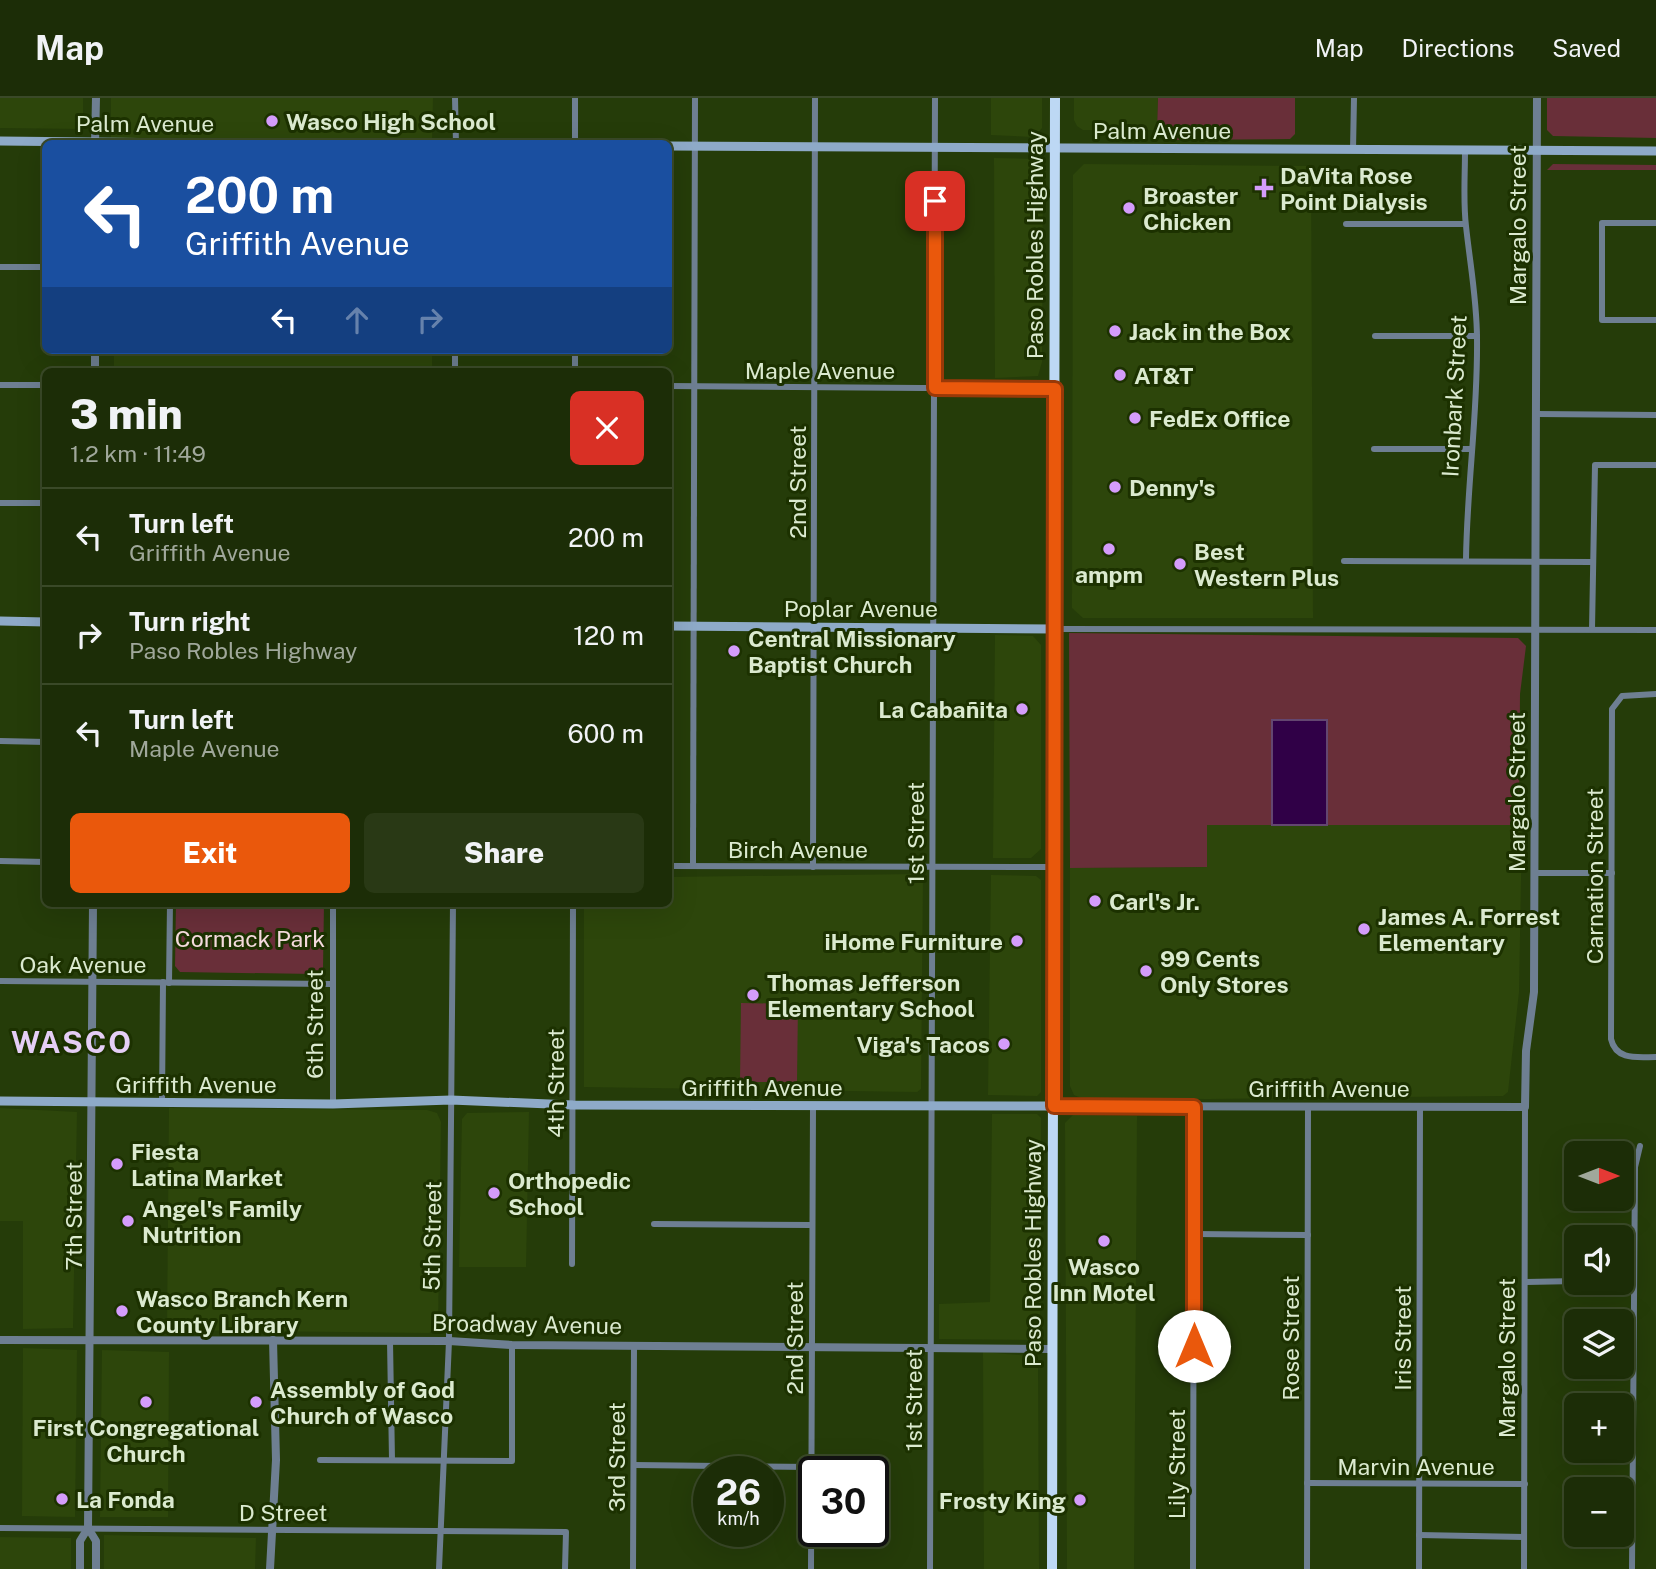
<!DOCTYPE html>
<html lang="en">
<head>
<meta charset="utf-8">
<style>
	body { margin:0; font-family:"Public Sans",sans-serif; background:#293915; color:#f1f3f6; height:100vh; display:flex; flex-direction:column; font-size:26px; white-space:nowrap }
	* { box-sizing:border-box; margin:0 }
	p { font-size:23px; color:#a0a89b }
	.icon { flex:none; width:38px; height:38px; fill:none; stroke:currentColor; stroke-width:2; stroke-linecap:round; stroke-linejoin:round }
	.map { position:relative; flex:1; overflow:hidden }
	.panel { position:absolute; left:42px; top:270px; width:630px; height:539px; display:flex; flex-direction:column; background:#1c2d07; border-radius:10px; box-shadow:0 7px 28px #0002,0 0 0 2px #3a4928 }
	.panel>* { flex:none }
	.hud { position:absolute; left:42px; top:42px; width:630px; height:214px; border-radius:10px; box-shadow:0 7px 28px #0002,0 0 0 2px #3a4928; background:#1a4fa0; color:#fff; overflow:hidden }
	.needle { width:46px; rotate:90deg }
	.fabs { position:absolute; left:1564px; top:1043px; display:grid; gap:14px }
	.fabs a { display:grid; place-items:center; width:70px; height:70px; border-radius:10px; background:#1c2d07; box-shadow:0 7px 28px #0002,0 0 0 2px #3a4928; font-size:35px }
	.speed { position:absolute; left:693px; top:1358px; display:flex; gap:14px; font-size:35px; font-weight:700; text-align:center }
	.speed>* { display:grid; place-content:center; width:91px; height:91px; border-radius:50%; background:#1c2d07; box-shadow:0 7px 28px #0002,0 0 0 2px #3a4928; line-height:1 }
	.speed small { font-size:18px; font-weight:400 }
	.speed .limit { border:4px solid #111; border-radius:10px; background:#fff; color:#111 }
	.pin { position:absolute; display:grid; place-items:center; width:60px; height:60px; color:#fff; margin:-30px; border-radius:14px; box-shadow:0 4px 10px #0006 }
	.me { position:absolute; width:77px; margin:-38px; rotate:0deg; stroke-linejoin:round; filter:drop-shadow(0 0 5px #0008) }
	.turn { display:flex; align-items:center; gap:24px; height:147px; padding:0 28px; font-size:32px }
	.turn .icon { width:91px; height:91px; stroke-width:2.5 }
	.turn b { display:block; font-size:49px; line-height:60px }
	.lanes { display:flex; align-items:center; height:66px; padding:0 28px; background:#0003; justify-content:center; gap:35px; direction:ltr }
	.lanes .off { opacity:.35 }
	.round { display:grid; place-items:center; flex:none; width:74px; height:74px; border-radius:10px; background:#293915 }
	.overview { display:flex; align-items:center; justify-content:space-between; height:119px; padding:0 28px }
	h1 { font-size:42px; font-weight:800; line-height:52px }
	.button { display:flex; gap:14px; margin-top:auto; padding:14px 28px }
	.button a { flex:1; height:80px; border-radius:10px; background:#ea580c; color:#fff; font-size:28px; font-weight:800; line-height:80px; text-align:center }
	.button a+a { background:#293915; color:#f1f3f6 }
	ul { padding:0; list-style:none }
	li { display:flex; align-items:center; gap:21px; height:98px; padding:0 28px; border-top:2px solid #3a4928 }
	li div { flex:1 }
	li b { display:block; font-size:26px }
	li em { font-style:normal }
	header { display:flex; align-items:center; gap:42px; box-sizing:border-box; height:98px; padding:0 35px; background:#1c2d07; border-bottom:2px solid #3a4928 }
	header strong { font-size:33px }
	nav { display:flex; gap:38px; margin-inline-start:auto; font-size:24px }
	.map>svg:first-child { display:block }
	.built { fill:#2d460b }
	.green { fill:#692f39 }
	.water { fill:#300047; stroke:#634670; stroke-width:2 }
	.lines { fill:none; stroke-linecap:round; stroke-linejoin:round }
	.minor { stroke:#6e7f92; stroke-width:6 }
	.tertiary { stroke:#6e7f92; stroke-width:8 }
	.secondary { stroke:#8eaac8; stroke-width:9 }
	.trunk { stroke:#bdd8f4; stroke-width:10 }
	.route-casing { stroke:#983908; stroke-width:18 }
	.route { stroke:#ea580c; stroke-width:12 }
	.poi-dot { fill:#d49cfb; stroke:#1c3100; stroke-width:2.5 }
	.labels { text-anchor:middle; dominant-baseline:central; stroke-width:6; stroke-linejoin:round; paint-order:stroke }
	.poi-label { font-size:23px; font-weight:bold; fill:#dbeacf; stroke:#1c3100; text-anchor:start }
	.street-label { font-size:23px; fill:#dbeacf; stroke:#1c3100 }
	.park-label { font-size:23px; fill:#f5dadd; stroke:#1c3100 }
	.district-label { font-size:30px; font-weight:bold; letter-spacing:2px; fill:#e5cef6; stroke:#1c3100 }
</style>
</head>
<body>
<header>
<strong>Map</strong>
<nav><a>Map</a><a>Directions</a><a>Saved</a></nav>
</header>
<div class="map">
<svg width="1656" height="1471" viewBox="0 0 1656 1471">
	<rect width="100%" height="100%" fill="#253c09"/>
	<!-- built -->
	<g class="built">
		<path d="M0 0H83V31L0 30Z"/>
		<path d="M111 0H433L432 45H111Z"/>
		<path d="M991 0H1042V30L1034 39 991 37Z"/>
		<path d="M1074 0H1158L1157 32H1083L1077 28 1074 22Z"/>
		<path d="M994 60 1037 61 1043 67 1042 264 1038 278 995 280Z"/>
		<path d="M1084 66 1311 68 1313 520H1083L1072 510 1073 77Z"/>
		<rect x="114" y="252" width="318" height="21"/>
		<path d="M995 537 1033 538 1041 547V751L1031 760H993Z"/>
		<path d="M1207 727H1522L1519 894 1508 994 1503 998 1208 1001 1081 1000 1074 997 1070 988V770L1207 769Z"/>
		<path d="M919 776 923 779 921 991 917 994 584 989V805H668L669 779Z"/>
		<path d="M991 777 1036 778 1041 782V994L1037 998 988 997Z"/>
		<path d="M0 1010 77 1014 73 1230 23 1231V1123H0Z"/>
		<path d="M169 1010 427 1012 437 1015 441 1024 438 1230 429 1235 167 1232Z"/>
		<path d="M529 1014 526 1169H459L462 1021 467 1015Z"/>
		<path d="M992 1016H1037L1041 1020 1040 1234 1036 1242 939 1241V1206L990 1204Z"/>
		<path d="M1073 1017 1137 1018 1134 1471H1067L1065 1025Z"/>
		<path d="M23 1250 77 1252 75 1419 22 1418Z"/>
		<path d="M102 1252 169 1254 168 1419H100Z"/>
		<path d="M983 1254 1031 1258 1038 1263 1039 1471H984Z"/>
		<path d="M104 1437 256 1440 255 1471H104Z"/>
		<path d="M0 1439 71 1440V1471H0Z"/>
	</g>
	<!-- green -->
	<g class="green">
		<path d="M1158 0H1295V36L1290 41 1167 42 1157 32Z"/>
		<path d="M1547 0H1656V40L1553 38 1547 32Z"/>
		<path d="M1553 66 1656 67V72H1547Z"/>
		<path d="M1069 535 1518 540 1526 548 1520 596 1519 727H1327V622H1273L1272 727H1207V769L1070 770Z"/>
		<path d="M176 805H324L323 871 314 876 180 874 175 868Z"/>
		<path d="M741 905 798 906 797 984H740Z"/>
	</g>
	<!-- water -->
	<rect class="water" x="1272" y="622" width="55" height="105"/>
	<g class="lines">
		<!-- minor -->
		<g class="minor">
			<path d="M455 0 456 46"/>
			<path d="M575 0V46"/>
			<path d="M1353 52 1354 0"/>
			<path d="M1465 53C1465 78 1463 104 1466 128 1470 166 1477 202 1477 241 1478 315 1467 387 1466 461"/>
			<path d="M1656 125H1602V222H1656"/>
			<path d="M1346 126H1465"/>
			<path d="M0 169H46"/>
			<path d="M1375 238H1477"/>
			<path d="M455 273V252"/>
			<path d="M575 273V252"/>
			<path d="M0 287H46"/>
			<path d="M668 288 1055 291"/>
			<path d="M1537 316 1656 317"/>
			<path d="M1374 351H1472"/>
			<path d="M0 405H46"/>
			<path d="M1344 463 1593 464"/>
			<path d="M1054 531 1656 532"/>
			<path d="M1592 531 1595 367H1656"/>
			<path d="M1656 596 1622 598 1612 611 1611 941C1616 963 1638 959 1656 959"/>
			<path d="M0 643 46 644"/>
			<path d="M0 763 46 764"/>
			<path d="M668 768 1054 769"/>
			<path d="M693 768 695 0"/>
			<path d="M813 769 815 0"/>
			<path d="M1534 775H1612"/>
			<path d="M0 883 333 886"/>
			<path d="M169 885 170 805"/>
			<path d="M162 1005 163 884"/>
			<path d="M333 1006V805"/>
			<path d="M654 1126 812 1127"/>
			<path d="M1194 1136 1308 1137"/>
			<path d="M572 1166 573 805"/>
			<path d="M1622 1182H1634"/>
			<path d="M1526 1184 1577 1183"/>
			<path d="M390 1243 392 1362"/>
			<path d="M320 1362 512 1363V1247"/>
			<path d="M634 1367 812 1369"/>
			<path d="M1307 1385 1525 1386"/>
			<path d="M0 1430 566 1434 565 1471"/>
			<path d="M1419 1437 1524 1439"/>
			<path d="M439 1471 449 1243 453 805"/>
			<path d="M633 1471 634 1248"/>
			<path d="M811 1471 813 1009"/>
			<path d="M930 1471 935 0"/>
			<path d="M1193 1471 1194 1009"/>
			<path d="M1307 1471 1308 1009"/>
			<path d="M1419 1471 1420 1009"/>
			<path d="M1524 1471 1525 1009"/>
			<path d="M1632 1471 1635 1069 1640 1048"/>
		</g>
		<!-- tertiary -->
		<g class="tertiary">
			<path d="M95 46 96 0"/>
			<path d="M95 273V252"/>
			<path d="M93 805 88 1430 96 1443V1471"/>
			<path d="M1054 1008 1525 1009 1526 953 1534 894 1537 0"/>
			<path d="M0 1242 449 1243 512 1247 1052 1251"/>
			<path d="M80 1471V1443L88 1430"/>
			<path d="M270 1471 276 1362 273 1242"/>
		</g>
		<!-- secondary -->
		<g class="secondary">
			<path d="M0 43 289 46"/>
			<path d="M668 48 1656 53"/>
			<path d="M0 523 46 524"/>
			<path d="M668 528 1054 531"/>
			<path d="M0 1003 333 1006 451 1002 573 1007 1054 1008"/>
		</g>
		<!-- trunk -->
		<path class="trunk" d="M1052 1471 1055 0"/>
	</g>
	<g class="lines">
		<!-- route casing -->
		<g class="route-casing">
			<path id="route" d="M935 103V290L1055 291 1054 1008 1194 1009V1248"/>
		</g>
		<!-- route -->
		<use href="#route" class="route"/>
	</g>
	<!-- markers -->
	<g class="poi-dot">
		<circle cx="272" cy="23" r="7"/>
		<path d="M1260.5 79.5h7v7h7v7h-7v7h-7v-7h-7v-7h7z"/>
		<circle cx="1129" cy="110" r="7"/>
		<circle cx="1115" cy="233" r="7"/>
		<circle cx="1120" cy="277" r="7"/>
		<circle cx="1135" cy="320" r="7"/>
		<circle cx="1115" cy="389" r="7"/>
		<circle cx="1109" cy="451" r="7"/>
		<circle cx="1180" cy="466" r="7"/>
		<circle cx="734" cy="553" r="7"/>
		<circle cx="1022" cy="611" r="7"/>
		<circle cx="1095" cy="803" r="7"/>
		<circle cx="1364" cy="831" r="7"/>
		<circle cx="1017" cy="843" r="7"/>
		<circle cx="1146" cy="873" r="7"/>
		<circle cx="753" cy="897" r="7"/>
		<circle cx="1004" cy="946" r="7"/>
		<circle cx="117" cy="1066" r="7"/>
		<circle cx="494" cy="1095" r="7"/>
		<circle cx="128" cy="1123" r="7"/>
		<circle cx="1104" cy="1143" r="7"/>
		<circle cx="122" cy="1213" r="7"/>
		<circle cx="146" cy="1304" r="7"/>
		<circle cx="256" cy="1304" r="7"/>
		<circle cx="62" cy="1401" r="7"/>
		<circle cx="1080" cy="1402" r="7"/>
	</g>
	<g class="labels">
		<!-- poi labels -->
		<g class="poi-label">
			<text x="286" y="23">Wasco High School</text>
			<text x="1280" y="77">DaVita Rose<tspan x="1280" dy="26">Point Dialysis</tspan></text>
			<text x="1143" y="97">Broaster<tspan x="1143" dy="26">Chicken</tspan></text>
			<text x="1129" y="233">Jack in the Box</text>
			<text x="1134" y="277">AT&amp;T</text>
			<text x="1149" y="320">FedEx Office</text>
			<text x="1129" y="389">Denny's</text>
			<text x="1194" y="453">Best<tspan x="1194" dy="26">Western Plus</tspan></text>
			<text x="1109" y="476" text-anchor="middle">ampm</text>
			<text x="748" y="540">Central Missionary<tspan x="748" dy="26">Baptist Church</tspan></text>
			<text x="1008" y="611" text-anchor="end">La Cabañita</text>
			<text x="1109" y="803">Carl's Jr.</text>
			<text x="1378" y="818">James A. Forrest<tspan x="1378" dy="26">Elementary</tspan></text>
			<text x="1003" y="843" text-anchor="end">iHome Furniture</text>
			<text x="1160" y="860">99 Cents<tspan x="1160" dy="26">Only Stores</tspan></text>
			<text x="767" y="884">Thomas Jefferson<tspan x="767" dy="26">Elementary School</tspan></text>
			<text x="990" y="946" text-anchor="end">Viga's Tacos</text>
			<text x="131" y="1053">Fiesta<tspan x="131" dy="26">Latina Market</tspan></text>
			<text x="508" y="1082">Orthopedic<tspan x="508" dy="26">School</tspan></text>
			<text x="142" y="1110">Angel's Family<tspan x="142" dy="26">Nutrition</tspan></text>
			<text x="1104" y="1168" text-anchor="middle">Wasco<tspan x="1104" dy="26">Inn Motel</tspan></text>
			<text x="136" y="1200">Wasco Branch Kern<tspan x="136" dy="26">County Library</tspan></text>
			<text x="270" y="1291">Assembly of God<tspan x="270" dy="26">Church of Wasco</tspan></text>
			<text x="146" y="1329" text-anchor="middle">First Congregational<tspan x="146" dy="26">Church</tspan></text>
			<text x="76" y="1401">La Fonda</text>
			<text x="1066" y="1402" text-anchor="end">Frosty King</text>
		</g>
		<!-- street labels -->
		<g class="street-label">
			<text x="145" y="25">Palm Avenue</text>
			<text x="1162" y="32">Palm Avenue</text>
			<text transform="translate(1517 127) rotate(-90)">Margalo Street</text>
			<text transform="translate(1034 147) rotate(-90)">Paso Robles Highway</text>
			<text x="820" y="272">Maple Avenue</text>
			<text transform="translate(1454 298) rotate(-87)">Ironbark Street</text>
			<text transform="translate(797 384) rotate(-90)">2nd Street</text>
			<text x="861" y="510">Poplar Avenue</text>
			<text transform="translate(1516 694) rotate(-90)">Margalo Street</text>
			<text transform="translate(915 735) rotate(-90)">1st Street</text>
			<text x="798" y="751">Birch Avenue</text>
			<text transform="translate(1594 778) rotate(-90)">Carnation Street</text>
			<text x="83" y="866">Oak Avenue</text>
			<text transform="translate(314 926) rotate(-90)">6th Street</text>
			<text transform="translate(555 985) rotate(-90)">4th Street</text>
			<text x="196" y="986">Griffith Avenue</text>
			<text x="762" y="989">Griffith Avenue</text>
			<text x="1329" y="990">Griffith Avenue</text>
			<text transform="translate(73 1118) rotate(-90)">7th Street</text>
			<text transform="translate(432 1138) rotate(-89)">5th Street</text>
			<text transform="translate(1032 1155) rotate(-90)">Paso Robles Highway</text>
			<text transform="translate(527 1226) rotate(1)">Broadway Avenue</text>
			<text transform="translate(794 1240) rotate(-90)">2nd Street</text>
			<text transform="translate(1290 1240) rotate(-90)">Rose Street</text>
			<text transform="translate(1402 1240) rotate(-90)">Iris Street</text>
			<text transform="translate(1506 1260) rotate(-90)">Margalo Street</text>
			<text transform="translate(913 1302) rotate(-90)">1st Street</text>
			<text transform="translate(616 1359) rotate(-90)">3rd Street</text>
			<text transform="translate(1176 1366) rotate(-90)">Lily Street</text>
			<text x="1416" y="1368">Marvin Avenue</text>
			<text x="283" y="1414">D Street</text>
		</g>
		<!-- park labels -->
		<g class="park-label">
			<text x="250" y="840">Cormack Park</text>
		</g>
		<!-- district labels -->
		<g class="district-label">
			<text x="72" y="944">WASCO</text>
		</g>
	</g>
</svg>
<div class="fabs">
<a><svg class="needle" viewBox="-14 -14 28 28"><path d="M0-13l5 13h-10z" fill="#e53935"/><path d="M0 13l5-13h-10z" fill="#a0a89b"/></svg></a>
<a><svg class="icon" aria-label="sound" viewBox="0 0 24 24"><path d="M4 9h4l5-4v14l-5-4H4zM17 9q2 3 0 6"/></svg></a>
<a><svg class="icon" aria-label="layers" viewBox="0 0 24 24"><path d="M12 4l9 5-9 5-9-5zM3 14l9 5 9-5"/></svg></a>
<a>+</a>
<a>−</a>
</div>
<div class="speed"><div>26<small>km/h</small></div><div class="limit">30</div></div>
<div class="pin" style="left:935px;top:103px;background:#d93025"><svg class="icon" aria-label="arrive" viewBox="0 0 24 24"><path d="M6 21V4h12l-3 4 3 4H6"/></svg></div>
<svg class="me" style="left:1194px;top:1248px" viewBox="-20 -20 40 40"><circle r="19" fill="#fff"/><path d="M0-13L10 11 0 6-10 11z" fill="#ea580c"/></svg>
<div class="hud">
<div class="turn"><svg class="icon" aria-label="left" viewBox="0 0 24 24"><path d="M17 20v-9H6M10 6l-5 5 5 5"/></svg><div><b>200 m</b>Griffith Avenue</div></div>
<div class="lanes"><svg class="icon" aria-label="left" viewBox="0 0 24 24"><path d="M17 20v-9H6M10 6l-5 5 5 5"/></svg><svg class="icon off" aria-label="ahead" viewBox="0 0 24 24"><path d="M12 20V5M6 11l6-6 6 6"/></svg><svg class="icon off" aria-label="right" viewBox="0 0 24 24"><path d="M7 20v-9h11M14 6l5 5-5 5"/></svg></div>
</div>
<section class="panel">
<div class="overview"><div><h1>3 min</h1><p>1.2 km · 11:49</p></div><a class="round" style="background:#d93025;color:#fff"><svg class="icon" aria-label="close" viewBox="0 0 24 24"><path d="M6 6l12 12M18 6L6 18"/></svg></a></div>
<ul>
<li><svg class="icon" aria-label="left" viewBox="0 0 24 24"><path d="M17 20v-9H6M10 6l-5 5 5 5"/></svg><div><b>Turn left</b><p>Griffith Avenue</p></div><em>200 m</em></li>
<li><svg class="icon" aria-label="right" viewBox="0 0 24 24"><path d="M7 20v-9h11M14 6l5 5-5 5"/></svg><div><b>Turn right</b><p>Paso Robles Highway</p></div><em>120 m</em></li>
<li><svg class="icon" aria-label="left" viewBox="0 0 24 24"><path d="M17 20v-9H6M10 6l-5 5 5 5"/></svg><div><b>Turn left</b><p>Maple Avenue</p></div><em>600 m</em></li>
</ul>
<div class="button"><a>Exit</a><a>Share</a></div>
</section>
</div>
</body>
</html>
